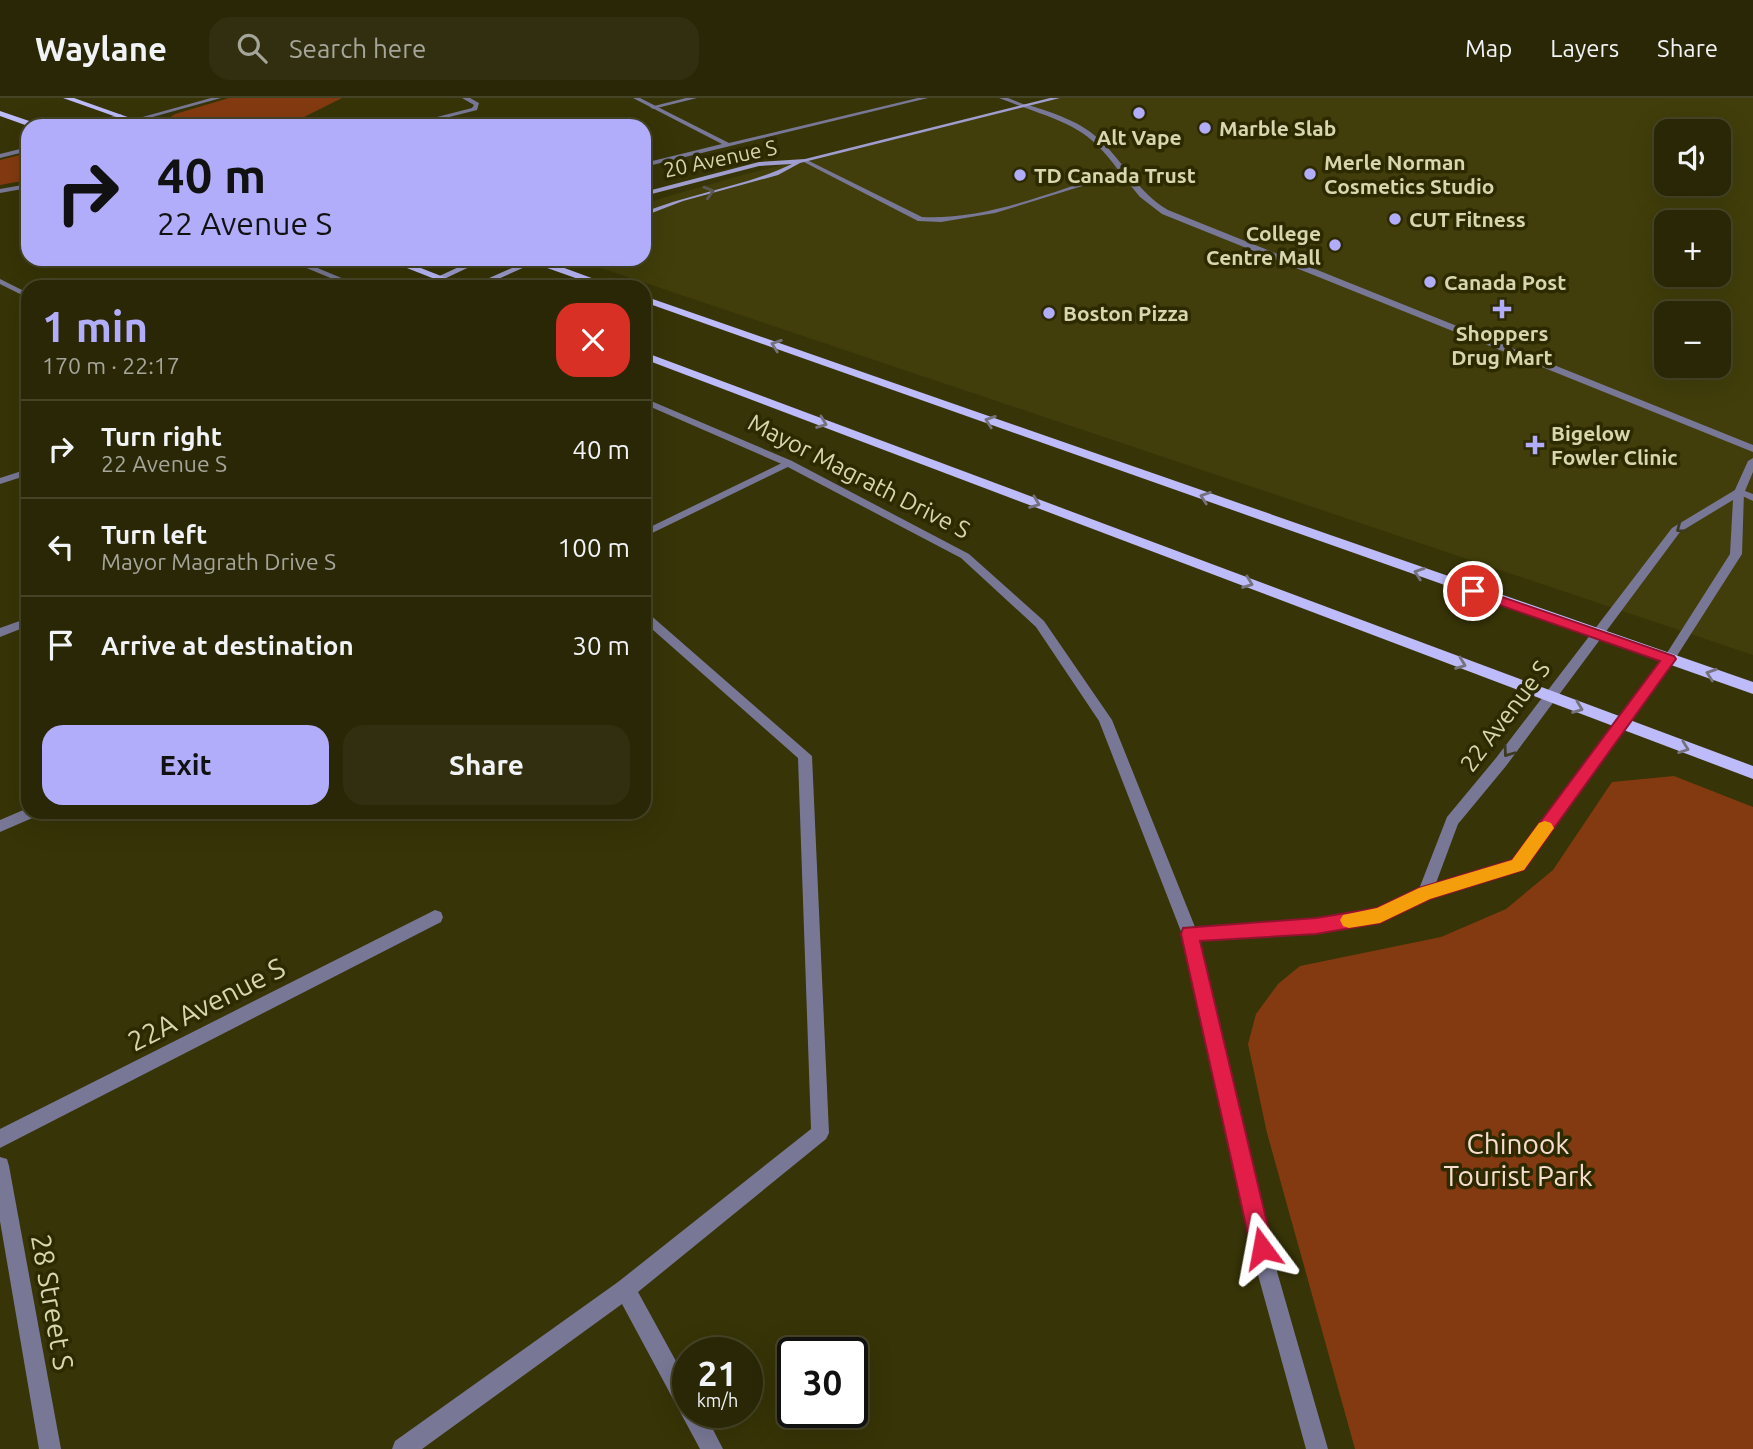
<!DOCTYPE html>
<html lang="en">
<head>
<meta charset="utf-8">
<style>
	body { margin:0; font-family:Ubuntu,sans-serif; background:#312f0f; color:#f1f3f6; height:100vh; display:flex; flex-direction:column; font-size:26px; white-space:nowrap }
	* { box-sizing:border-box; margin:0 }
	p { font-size:23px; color:#a5a59a }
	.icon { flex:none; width:38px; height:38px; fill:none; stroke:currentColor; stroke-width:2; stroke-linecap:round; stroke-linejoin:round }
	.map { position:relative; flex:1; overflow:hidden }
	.side { position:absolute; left:21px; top:182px; width:630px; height:539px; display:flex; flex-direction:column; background:#292705; border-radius:21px; box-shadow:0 7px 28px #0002,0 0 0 2px #454427 }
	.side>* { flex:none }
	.banner { position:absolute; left:21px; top:21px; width:630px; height:147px; border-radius:21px; box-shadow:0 7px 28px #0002,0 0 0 2px #454427; background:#b1adfa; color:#111; overflow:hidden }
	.fabs { position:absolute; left:1654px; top:21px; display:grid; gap:14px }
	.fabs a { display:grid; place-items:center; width:77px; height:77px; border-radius:14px; background:#292705; box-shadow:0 7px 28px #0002,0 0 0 2px #454427; font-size:35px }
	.speed { position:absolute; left:672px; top:1239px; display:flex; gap:14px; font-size:35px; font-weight:700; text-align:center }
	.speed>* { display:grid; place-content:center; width:91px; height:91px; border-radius:50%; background:#292705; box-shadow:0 7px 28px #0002,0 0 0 2px #454427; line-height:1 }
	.speed small { font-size:18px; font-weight:400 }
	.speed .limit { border:4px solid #111; border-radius:10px; background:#fff; color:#111 }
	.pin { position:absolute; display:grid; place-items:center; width:60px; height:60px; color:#fff; margin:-30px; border:4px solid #fff; border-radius:50%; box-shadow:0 2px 7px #0007 }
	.me { position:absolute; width:77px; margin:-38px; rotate:347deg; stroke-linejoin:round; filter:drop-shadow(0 0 5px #0008) }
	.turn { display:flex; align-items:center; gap:24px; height:147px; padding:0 21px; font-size:32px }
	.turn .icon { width:91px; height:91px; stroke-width:2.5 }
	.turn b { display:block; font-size:49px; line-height:60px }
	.round { display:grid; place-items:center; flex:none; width:74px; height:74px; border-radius:21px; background:#312f0f }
	.headline { display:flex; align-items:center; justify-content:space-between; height:119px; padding:0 21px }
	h1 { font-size:42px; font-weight:600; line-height:52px; color:#b1adfa }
	.button { display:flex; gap:14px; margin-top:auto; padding:14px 21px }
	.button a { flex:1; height:80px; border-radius:21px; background:#b1adfa; color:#111; font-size:28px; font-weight:600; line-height:80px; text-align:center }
	.button a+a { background:#312f0f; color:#f1f3f6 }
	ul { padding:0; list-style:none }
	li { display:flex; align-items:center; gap:21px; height:98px; padding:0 21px; border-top:2px solid #454427 }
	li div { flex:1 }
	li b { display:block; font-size:26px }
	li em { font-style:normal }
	header { display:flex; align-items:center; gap:42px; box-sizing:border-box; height:98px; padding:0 35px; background:#292705; border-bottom:2px solid #454427 }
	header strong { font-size:33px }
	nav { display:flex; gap:38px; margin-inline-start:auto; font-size:24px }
	.search { width:490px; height:63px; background:#312f0f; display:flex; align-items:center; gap:18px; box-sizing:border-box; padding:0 24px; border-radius:21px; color:#a5a59a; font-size:26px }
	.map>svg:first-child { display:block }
	.built { fill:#413e0b; fill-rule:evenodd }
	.green { fill:#843a10 }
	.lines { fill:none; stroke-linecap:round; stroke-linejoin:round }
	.lane { fill:#787896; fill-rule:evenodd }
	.street { fill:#787896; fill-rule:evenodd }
	.secondary { fill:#9f9ecf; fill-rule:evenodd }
	.primary { fill:#bdbbfa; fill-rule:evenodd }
	.oneway { stroke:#5b5853 }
	.oneway2 { stroke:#75727d }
	.oneway3 { stroke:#3c3a1e }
	.route { fill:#e11d48; stroke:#92132f; stroke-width:2 }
	.slow { fill:#f59e0b }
	.poi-dot { fill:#b1adfa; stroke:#2d2a00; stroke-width:2.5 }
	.labels { text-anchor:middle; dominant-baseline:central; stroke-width:7; stroke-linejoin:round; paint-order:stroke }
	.far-poi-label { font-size:21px; font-weight:bold; fill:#d7d6af; stroke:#2d2a00; text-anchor:start }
	.far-street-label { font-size:21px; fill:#d7d6af; stroke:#2d2a00 }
	.street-label { font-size:24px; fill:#d7d6af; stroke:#2d2a00 }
	.near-street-label { font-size:28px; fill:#d7d6af; stroke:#2d2a00 }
	.near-park-label { font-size:28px; fill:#f8ddd0; stroke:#2d2a00 }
</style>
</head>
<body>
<header>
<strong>Waylane</strong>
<div class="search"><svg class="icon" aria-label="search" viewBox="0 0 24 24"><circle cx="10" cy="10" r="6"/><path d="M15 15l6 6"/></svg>Search here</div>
<nav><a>Map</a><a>Layers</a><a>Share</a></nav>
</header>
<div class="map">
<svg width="1753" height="1351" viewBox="0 0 1753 1351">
	<rect width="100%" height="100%" fill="#373407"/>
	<!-- built -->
	<path class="built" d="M1057 0H1753V557L574 161H644V106L666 99 746 76ZM1666 33H1718V86H1666ZM1666 124H1718V177H1666ZM1666 215H1718V268H1666Z"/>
	<!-- green -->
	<g class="green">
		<path d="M229 0H342L286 28H180L171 25 169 20 175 16Z"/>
		<path d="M28 55V82L0 87V62Z"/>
		<path d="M1674 678 1753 709V1351H1355L1267 1035 1248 946 1256 916 1278 886 1300 868 1441 839 1506 811 1553 772 1612 684Z"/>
	</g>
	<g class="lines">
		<!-- lane -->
		<g class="lane">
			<path d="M462 0H470L479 5 477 12 414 28H402L472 10 474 7Z"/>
			<path d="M686 0H697L653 11 650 9Z"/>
			<path d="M1025 6C1053 15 1082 23 1103 45 1126 68 1139 95 1168 112L1753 347V354L1162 116 1140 99 1121 76 995 115 941 124 918 123 802 63 807 62 922 119C989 122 1056 92 1119 73 1089 31 1069 26 1023 9Z"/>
			<path d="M0 181 28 195V200L0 186Z"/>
			<path d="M1753 360V374L1745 393 1753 396V403L1734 394 1748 363Z"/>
			<path d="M788 362 792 363V367L644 439V432Z"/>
			<path d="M28 371V377L0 386V380Z"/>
			<path d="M644 514 648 515 812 658 829 1035 826 1041 638 1194 688 1285V1314H704L723 1351H700L622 1206 422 1351H392L395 1343 618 1184 811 1031 798 660 644 524Z"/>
			<path d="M28 710V714H39L37 718 0 734V722Z"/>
		</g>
		<!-- street -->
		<g class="street">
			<path d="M211 0H221L120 28H110Z"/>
			<path d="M633 0H640L729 45 918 0H928L644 69V65L722 46Z"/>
			<path d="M999 0H1008L1028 8 1023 9Z"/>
			<path d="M121 16 123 19 89 28H79Z"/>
			<path d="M28 49V53L0 60V56Z"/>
			<path d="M28 86V90L0 95V91Z"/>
			<path d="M285 161H296L363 189H352Z"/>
			<path d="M644 300 792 363 969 456 1044 523 1112 622 1195 829 1316 821 1377 811 1419 791 1447 719 1496 660 1672 430 1735 392H1743L1744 394 1742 456 1673 564 1523 771 1429 800 1379 824 1316 835 1199 842 1278 1177 1328 1351H1306L1258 1177 1182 836 1099 623 1036 529 961 460 784 367 644 306ZM1733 402 1730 456 1665 558 1513 762 1436 785 1458 726 1506 668 1680 434Z"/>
			<path d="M28 520V528L0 539V530Z"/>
			<path d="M435 812 441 814 443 819 441 824 0 1050V1031Z"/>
			<path d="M0 1059 7 1061 9 1068 61 1351H39L0 1123Z"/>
		</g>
		<!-- secondary -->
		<g class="secondary">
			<path d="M1050 0H1060L800 65 778 77 683 103 644 118V114C692 95 746 88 792 66L759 68 644 98V94L759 64 805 61Z"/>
			<path d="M476 161H486L442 182 435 180Z"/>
			<path d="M532 161H543L480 189H469Z"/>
		</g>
		<!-- primary -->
		<g class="primary">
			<path d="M63 0H74L153 28H142Z"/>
			<path d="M0 13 38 26 39 28H28L0 18Z"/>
			<path d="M384 161H398L469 189H455Z"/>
			<path d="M466 161H540L616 189H601L533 165 471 164Z"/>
			<path d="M644 198 1753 584V596L644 204Z"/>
			<path d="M644 254 1753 668V681L644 261Z"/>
		</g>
	</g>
	<!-- one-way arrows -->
	<defs><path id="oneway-chevron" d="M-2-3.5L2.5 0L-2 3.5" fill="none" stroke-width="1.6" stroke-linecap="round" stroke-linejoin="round" transform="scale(1.75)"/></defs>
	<use class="oneway" href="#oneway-chevron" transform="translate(709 94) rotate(-16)"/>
	<g class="oneway2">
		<use href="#oneway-chevron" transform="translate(776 247) rotate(-161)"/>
		<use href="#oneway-chevron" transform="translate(990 323) rotate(-161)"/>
		<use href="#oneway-chevron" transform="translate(822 325) rotate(21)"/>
		<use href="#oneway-chevron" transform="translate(1205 399) rotate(-161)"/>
		<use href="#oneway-chevron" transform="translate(1035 405) rotate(21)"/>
		<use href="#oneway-chevron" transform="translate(1419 475) rotate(-161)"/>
		<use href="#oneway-chevron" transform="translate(1248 485) rotate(21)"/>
		<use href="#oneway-chevron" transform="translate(1461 566) rotate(21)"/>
		<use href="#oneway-chevron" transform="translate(1711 576) rotate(-161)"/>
		<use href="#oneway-chevron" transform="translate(1578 610) rotate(21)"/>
		<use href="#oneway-chevron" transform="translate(1684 650) rotate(20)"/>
	</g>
	<g class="oneway3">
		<use href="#oneway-chevron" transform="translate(1681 430) rotate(143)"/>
		<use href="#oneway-chevron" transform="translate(1508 654) rotate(126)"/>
	</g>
	<!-- route -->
	<path class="route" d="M1473 489 1674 558 1676 561 1524 772 1430 801 1380 825 1316 836 1200 843 1273 1150 1270 1158 1262 1162 1254 1158 1251 1150 1181 836 1183 830 1316 820 1377 810 1419 790 1512 762 1660 563 1468 496 1466 493Z"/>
	<!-- slow -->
	<path class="slow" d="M1545 723 1551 725 1554 730 1524 772 1430 801 1380 825 1349 830 1343 828 1340 822 1343 817 1377 810 1419 790 1512 762 1539 725Z"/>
	<!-- markers -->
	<g class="poi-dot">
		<circle cx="1139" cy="15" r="7"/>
		<circle cx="1205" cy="30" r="7"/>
		<circle cx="1310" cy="76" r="7"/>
		<circle cx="1020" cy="77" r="7"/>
		<circle cx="1395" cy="121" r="7"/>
		<circle cx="1335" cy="147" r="7"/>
		<circle cx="1430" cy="184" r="7"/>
		<path d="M1498.5 200.5h7v7h7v7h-7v7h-7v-7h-7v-7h7z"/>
		<circle cx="1049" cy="215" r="7"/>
		<path d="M1531.5 336.5h7v7h7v7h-7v7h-7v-7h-7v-7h7z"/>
	</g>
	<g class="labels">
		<!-- far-poi labels -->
		<g class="far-poi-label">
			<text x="1219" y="30">Marble Slab</text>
			<text x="1139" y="39" text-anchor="middle">Alt Vape</text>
			<text x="1324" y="64">Merle Norman<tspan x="1324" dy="24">Cosmetics Studio</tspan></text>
			<text x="1034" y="77">TD Canada Trust</text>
			<text x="1409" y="121">CUT Fitness</text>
			<text x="1321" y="135" text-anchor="end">College<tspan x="1321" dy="24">Centre Mall</tspan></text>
			<text x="1444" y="184">Canada Post</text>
			<text x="1063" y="215">Boston Pizza</text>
			<text x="1502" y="235" text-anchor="middle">Shoppers<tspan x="1502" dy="24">Drug Mart</tspan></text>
			<text x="1551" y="335">Bigelow<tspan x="1551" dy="24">Fowler Clinic</tspan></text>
		</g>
		<!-- far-street labels -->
		<g class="far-street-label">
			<text transform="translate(720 60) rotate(-12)">20 Avenue S</text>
		</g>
		<!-- street labels -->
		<g class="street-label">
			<text transform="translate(859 378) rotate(27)">Mayor Magrath Drive S</text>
			<text transform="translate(1505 618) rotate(-53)">22 Avenue S</text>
		</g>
		<!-- near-street labels -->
		<g class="near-street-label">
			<text transform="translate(206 906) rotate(-27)">22A Avenue S</text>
			<text transform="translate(53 1204) rotate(80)">28 Street S</text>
		</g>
		<!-- near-park labels -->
		<g class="near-park-label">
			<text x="1518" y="1045">Chinook<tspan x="1518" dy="32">Tourist Park</tspan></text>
		</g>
	</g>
</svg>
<div class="fabs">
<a><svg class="icon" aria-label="sound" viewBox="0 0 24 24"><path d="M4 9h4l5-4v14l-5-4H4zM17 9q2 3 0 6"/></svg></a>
<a>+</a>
<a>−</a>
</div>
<div class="speed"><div>21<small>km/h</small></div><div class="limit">30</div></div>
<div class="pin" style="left:1473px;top:493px;background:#d93025"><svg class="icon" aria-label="arrive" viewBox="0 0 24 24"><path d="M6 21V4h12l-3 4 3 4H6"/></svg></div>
<svg class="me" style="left:1262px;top:1150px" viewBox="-20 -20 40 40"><path d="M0-17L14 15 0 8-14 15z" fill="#e11d48" stroke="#fff" stroke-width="4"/></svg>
<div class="banner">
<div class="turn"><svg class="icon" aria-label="right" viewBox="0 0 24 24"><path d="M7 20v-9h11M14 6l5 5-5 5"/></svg><div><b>40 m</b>22 Avenue S</div></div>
</div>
<section class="side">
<div class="headline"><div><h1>1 min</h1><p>170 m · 22:17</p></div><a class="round" style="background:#d93025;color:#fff"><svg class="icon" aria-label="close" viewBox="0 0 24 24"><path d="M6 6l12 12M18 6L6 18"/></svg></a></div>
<ul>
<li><svg class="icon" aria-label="right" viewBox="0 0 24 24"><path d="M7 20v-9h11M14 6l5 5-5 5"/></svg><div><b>Turn right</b><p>22 Avenue S</p></div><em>40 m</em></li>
<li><svg class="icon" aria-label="left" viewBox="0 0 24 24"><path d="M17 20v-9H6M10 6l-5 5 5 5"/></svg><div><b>Turn left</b><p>Mayor Magrath Drive S</p></div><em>100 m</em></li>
<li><svg class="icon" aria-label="arrive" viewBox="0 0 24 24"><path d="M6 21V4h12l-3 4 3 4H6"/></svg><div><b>Arrive at destination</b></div><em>30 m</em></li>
</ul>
<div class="button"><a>Exit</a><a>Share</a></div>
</section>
</div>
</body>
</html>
